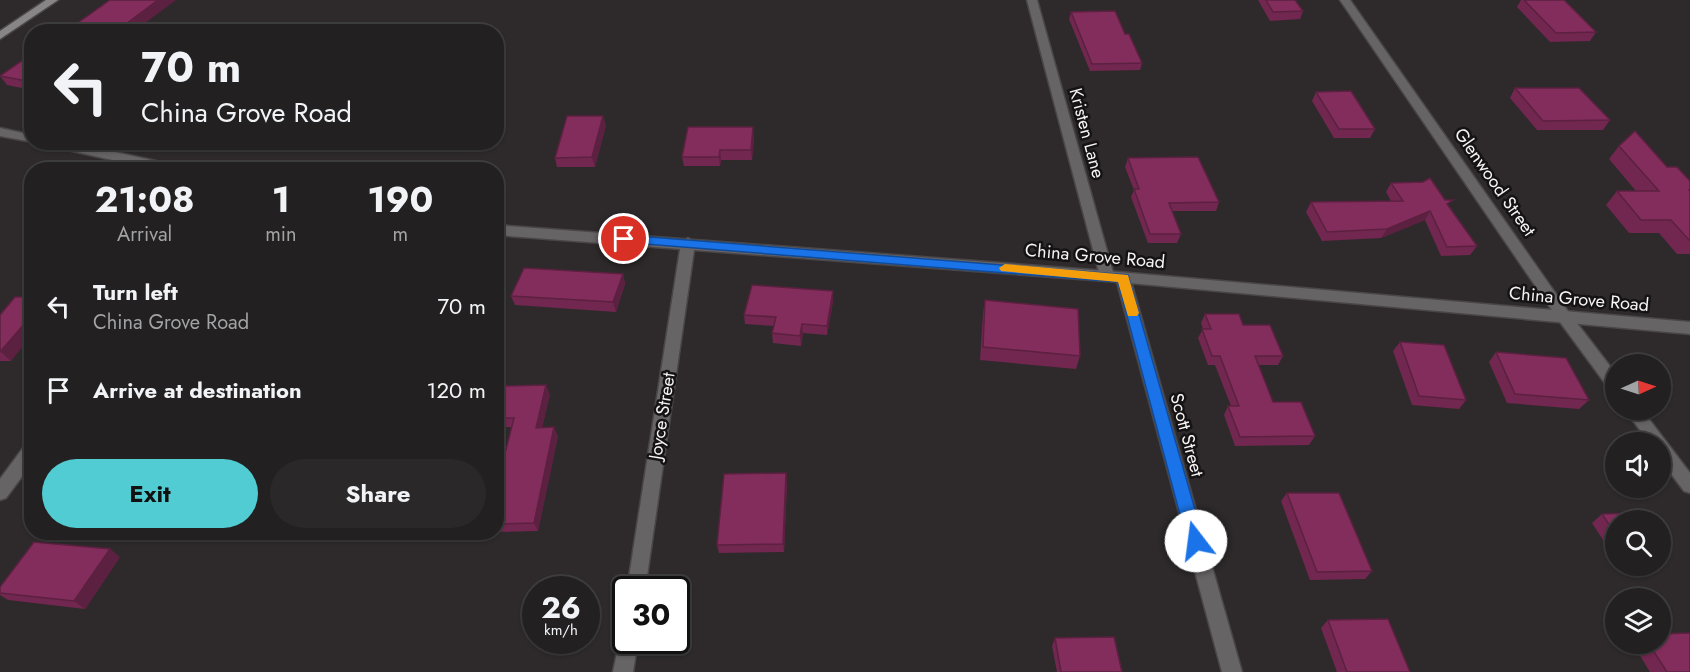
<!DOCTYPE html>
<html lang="en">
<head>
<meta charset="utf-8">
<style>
	body { margin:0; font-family:Jost,sans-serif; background:#2a2829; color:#f1f3f6; height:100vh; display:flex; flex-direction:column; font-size:22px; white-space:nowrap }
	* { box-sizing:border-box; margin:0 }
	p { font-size:20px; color:#a2a3a5 }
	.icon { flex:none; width:33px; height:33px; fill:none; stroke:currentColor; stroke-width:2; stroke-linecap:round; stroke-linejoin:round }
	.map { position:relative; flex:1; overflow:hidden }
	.sheet { position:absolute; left:24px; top:162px; width:480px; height:378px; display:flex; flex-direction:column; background:#222020; border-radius:24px; box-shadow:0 2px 4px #0004,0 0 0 2px #3f3e3e }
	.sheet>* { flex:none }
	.top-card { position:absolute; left:24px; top:24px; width:480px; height:126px; border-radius:24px; box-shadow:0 2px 4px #0004,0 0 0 2px #3f3e3e; background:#222020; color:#f1f3f6; overflow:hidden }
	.needle { width:39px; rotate:87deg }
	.controls { position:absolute; left:1605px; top:354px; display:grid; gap:12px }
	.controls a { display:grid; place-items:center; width:66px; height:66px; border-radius:50%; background:#222020; box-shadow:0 2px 4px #0004,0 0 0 2px #3f3e3e; font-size:30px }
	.speed { position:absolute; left:522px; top:576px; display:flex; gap:12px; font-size:30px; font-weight:700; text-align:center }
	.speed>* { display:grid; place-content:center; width:78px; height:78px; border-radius:50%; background:#222020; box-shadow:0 2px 4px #0004,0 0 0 2px #3f3e3e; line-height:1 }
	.speed small { font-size:15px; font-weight:400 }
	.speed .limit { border:3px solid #111; border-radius:9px; background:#fff; color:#111 }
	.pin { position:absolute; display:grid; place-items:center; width:51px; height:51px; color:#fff; margin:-26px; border:3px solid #fff; border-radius:50%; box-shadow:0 2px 6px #0007 }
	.me { position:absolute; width:66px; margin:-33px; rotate:345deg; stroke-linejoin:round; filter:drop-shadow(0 0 4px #0008) }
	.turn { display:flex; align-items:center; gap:21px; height:126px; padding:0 18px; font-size:27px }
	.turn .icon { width:78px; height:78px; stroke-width:2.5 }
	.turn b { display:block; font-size:42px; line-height:51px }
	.eta { display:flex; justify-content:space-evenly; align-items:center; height:102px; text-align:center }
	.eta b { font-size:36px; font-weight:700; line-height:42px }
	.action { display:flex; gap:12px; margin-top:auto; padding:12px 18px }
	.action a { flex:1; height:69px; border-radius:36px; background:#51ccd3; color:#111; font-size:24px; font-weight:700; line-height:69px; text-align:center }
	.action a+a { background:#2a2829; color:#f1f3f6 }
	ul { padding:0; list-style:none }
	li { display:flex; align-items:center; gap:18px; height:84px; padding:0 18px }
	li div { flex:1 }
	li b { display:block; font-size:22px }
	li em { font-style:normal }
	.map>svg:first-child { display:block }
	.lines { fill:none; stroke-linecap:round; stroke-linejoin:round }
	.minor-casing { stroke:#4a4647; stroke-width:3 }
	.tertiary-casing { stroke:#4a4647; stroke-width:3 }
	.secondary-casing { stroke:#4a4647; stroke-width:3 }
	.minor { fill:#676465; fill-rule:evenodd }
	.tertiary { fill:#676465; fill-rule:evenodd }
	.secondary { fill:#888586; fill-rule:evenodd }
	.wall { fill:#71274f }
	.shaded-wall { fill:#5c2040 }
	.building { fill:#832d5c; stroke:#5c2040; stroke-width:1.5 }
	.route { fill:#1a73e8; stroke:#114b97; stroke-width:1.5 }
	.slow { fill:#f59e0b }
	.labels { text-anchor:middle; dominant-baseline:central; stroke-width:5; stroke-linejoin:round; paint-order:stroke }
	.street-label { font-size:18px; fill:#f6f4f5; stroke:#151314 }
</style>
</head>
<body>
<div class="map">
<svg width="1690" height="672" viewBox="0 0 1690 672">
	<rect width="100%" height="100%" fill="#2e2a2b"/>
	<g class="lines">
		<!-- minor casing -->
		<g class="minor-casing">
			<g id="minor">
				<path d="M1027 0H1037L1114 276 1107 281 1100 276Z"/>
				<path d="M1340 0H1350L1570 314 1616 374V392L1610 390 1560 322Z"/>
				<path d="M688 238 695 243 645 590H627L681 243Z"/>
				<path d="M1123 273 1130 278 1242 672H1222L1116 278Z"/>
				<path d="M1625 410H1642L1690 473V493L1684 491 1660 459V442H1649Z"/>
				<path d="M32 442V463L6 498 0 500V479L26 444Z"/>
				<path d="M626 632V640H638L633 672H613L621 633Z"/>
			</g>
		</g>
		<!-- tertiary casing -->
		<g class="tertiary-casing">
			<g id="tertiary">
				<path d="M0 128 32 135 33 142 0 136Z"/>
				<path d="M44 142H70L178 166 184 170H157L50 146Z"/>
				<path d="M496 225 1107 271 1690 322V334L1107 281 496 235Z"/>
			</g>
		</g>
		<!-- secondary casing -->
		<g class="secondary-casing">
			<path id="secondary" d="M46 0H58L0 39V31Z"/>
		</g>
		<!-- minor -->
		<use href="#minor" class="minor"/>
		<!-- tertiary -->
		<use href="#tertiary" class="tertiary"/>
		<!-- secondary -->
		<use href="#secondary" class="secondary"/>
	</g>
	<!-- wall -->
	<g class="wall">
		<path d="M1258 0H1295L1303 11 1300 19 1270 21Z"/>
		<path d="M1521 0H1564L1596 32 1590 41 1550 42 1517 7Z"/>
		<path d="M1071 12 1125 34 1142 63 1140 70 1090 71 1069 19Z"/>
		<path d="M32 54V90L7 85 0 76Z"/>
		<path d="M1515 88 1610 120 1603 130H1537L1510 98Z"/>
		<path d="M1316 92 1375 129 1370 138H1334L1312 101Z"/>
		<path d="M606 125 595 167H557L555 158Z"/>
		<path d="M754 136 752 160H721L720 166H684L682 157Z"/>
		<path d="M1619 146 1667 167 1690 181V254H1677L1659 233H1629L1606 205 1617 191H1636L1609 159Z"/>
		<path d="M1128 158 1219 202 1216 211H1172L1181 234 1177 243H1148L1131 197 1134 190 1125 167Z"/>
		<path d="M1391 183 1449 206 1477 246 1470 255 1441 256 1425 220 1381 238 1322 241 1306 212 1311 202 1391 201 1386 192Z"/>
		<path d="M623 274 625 284 616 312 515 305 511 296Z"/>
		<path d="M833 291V301L827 335 803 333 801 346 773 343 772 333 774 326 745 324 744 315Z"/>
		<path d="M985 300 1080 356 1076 369 980 360 983 313Z"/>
		<path d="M1205 314 1243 325 1283 356 1278 365H1258L1273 402 1315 436 1309 445 1235 446 1224 415 1228 406H1231L1215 365H1208L1198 338 1203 329 1201 323Z"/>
		<path d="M0 315 11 361H0Z"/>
		<path d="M1400 342 1466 400 1459 409 1412 405 1393 351Z"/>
		<path d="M1496 352 1589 400 1579 409 1507 403 1489 362Z"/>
		<path d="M550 394 542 428 558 436 538 531 496 532V489L512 427H499L496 422V411Z"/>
		<path d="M787 482 784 552 719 553 717 545Z"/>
		<path d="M1287 493 1372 571 1365 579 1310 580 1281 501Z"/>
		<path d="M1602 514 1616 520V560L1592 523Z"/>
		<path d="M1660 537 1671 552 1660 560Z"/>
		<path d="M120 557 85 609 8 600 0 595V587Z"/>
		<path d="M1328 620 1410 672H1337L1321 628Z"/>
		<path d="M1055 638 1122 672H1057L1052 646Z"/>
		<path d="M1633 644H1660L1690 672H1650Z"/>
	</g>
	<!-- shaded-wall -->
	<g class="shaded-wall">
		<path d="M158 0H176L133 32H115Z"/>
		<path d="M603 116 606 125 595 167 592 157Z"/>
		<path d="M753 127 754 136 752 160 751 150Z"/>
		<path d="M720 150 721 160 720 166 719 157Z"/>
		<path d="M1430 211 1425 220 1381 238 1387 229Z"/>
		<path d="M623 274 625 284 616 312 613 302Z"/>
		<path d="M833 291V301L827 335V326Z"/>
		<path d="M32 315V335L11 361 1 352Z"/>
		<path d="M802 324 803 333 801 346 800 336Z"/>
		<path d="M546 385 550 394 540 437 536 428Z"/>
		<path d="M554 427 558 436 538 531 534 523Z"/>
		<path d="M786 473 787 482 784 552 783 544Z"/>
		<path d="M110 549 120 557 85 609 74 601Z"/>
	</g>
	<!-- building -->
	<g class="building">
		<path d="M110 0H158L115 32H65Z"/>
		<path d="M1266 0H1295L1303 11 1273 12Z"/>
		<path d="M1524 0H1564L1596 32 1556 33Z"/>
		<path d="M1115 11 1125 34H1129L1142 63 1092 64 1071 12Z"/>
		<path d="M32 54V82L0 76Z"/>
		<path d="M1515 88H1579L1610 120 1543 121Z"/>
		<path d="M1351 91 1375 129H1339L1316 92Z"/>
		<path d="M567 116H603L592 157 555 158Z"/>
		<path d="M688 127H753L751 150H720L719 157H682Z"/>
		<path d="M1635 131 1667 167H1677L1690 181V190H1689L1690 191V241L1671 220H1641L1617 191H1659L1619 146Z"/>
		<path d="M1198 157 1219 202 1169 203 1181 234H1150L1134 189H1139L1128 158Z"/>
		<path d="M1430 178 1445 200H1453L1447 204 1477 246 1447 247 1430 211 1387 229 1327 232 1311 202 1403 201 1391 183 1423 182Z"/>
		<path d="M524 268 623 274 613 302 511 296Z"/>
		<path d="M752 285 833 291 827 326 802 324 800 336 772 333 776 317 744 315Z"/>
		<path d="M15 297H32V315L0 352V315Z"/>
		<path d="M985 300 1078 309 1080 356 983 347Z"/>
		<path d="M1205 314H1239L1243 325H1270L1283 356H1255L1273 402H1301L1315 436 1240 437 1228 406H1239L1220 356H1212L1202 329H1211Z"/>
		<path d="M1400 342 1444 345 1466 400 1419 396Z"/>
		<path d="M1496 352 1566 358 1589 400 1515 394Z"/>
		<path d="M546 385 536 428 554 427 534 523 496 524V489L514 418H496V411L504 386Z"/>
		<path d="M786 473 783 544 717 545 724 474Z"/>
		<path d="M1287 493H1339L1372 571 1317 572Z"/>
		<path d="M1645 513 1650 520H1616V535L1602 514Z"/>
		<path d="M1660 537 1671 552 1660 553Z"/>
		<path d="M34 542 110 549 74 601 0 593V587Z"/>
		<path d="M1388 619 1410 672H1347L1328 620Z"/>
		<path d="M1690 633V672H1667L1649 644H1660V634Z"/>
		<path d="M1114 637 1122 672H1061L1055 638Z"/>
	</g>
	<!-- route -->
	<path class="route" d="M624 235 1128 275 1204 541 1201 546 1196 548 1190 546 1187 541 1118 282 620 242 618 239 620 236Z"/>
	<!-- slow -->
	<path class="slow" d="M1005 264 1128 275 1139 313 1137 316H1128L1118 282 1001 271 999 268Z"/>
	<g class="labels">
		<!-- street labels -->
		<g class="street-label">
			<text transform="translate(1087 133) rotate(75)">Kristen Lane</text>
			<text transform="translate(1495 182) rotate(55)">Glenwood Street</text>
			<text transform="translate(1095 256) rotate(5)">China Grove Road</text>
			<text transform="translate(1579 299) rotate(5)">China Grove Road</text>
			<text transform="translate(662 416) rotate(-81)">Joyce Street</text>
			<text transform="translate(1187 435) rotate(75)">Scott Street</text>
		</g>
	</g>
</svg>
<div class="controls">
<a><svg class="needle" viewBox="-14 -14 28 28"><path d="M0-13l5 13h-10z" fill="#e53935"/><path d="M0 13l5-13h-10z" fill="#a2a3a5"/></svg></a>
<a><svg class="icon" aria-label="sound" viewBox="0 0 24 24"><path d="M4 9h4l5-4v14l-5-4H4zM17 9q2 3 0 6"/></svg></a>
<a><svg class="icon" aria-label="search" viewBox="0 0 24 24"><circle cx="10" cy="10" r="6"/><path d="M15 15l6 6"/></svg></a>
<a><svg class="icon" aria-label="layers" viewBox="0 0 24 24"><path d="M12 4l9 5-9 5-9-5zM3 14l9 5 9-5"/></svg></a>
</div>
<div class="speed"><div>26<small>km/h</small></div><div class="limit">30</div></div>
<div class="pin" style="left:624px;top:239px;background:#d93025"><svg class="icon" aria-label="arrive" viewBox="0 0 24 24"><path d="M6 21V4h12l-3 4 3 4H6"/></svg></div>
<svg class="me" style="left:1196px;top:541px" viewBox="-20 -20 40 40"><circle r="19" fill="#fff"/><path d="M0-13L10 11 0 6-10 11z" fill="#1a73e8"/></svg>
<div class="top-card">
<div class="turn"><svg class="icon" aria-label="left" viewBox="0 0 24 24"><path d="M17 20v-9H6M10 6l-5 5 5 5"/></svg><div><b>70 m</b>China Grove Road</div></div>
</div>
<section class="sheet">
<div class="eta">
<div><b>21:08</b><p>Arrival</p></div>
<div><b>1</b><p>min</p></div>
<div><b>190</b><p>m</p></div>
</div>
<ul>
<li><svg class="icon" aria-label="left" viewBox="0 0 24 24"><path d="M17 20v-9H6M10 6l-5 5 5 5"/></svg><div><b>Turn left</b><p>China Grove Road</p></div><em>70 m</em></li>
<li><svg class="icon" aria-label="arrive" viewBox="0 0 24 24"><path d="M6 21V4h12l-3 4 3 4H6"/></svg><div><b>Arrive at destination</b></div><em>120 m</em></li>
</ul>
<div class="action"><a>Exit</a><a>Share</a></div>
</section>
</div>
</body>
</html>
